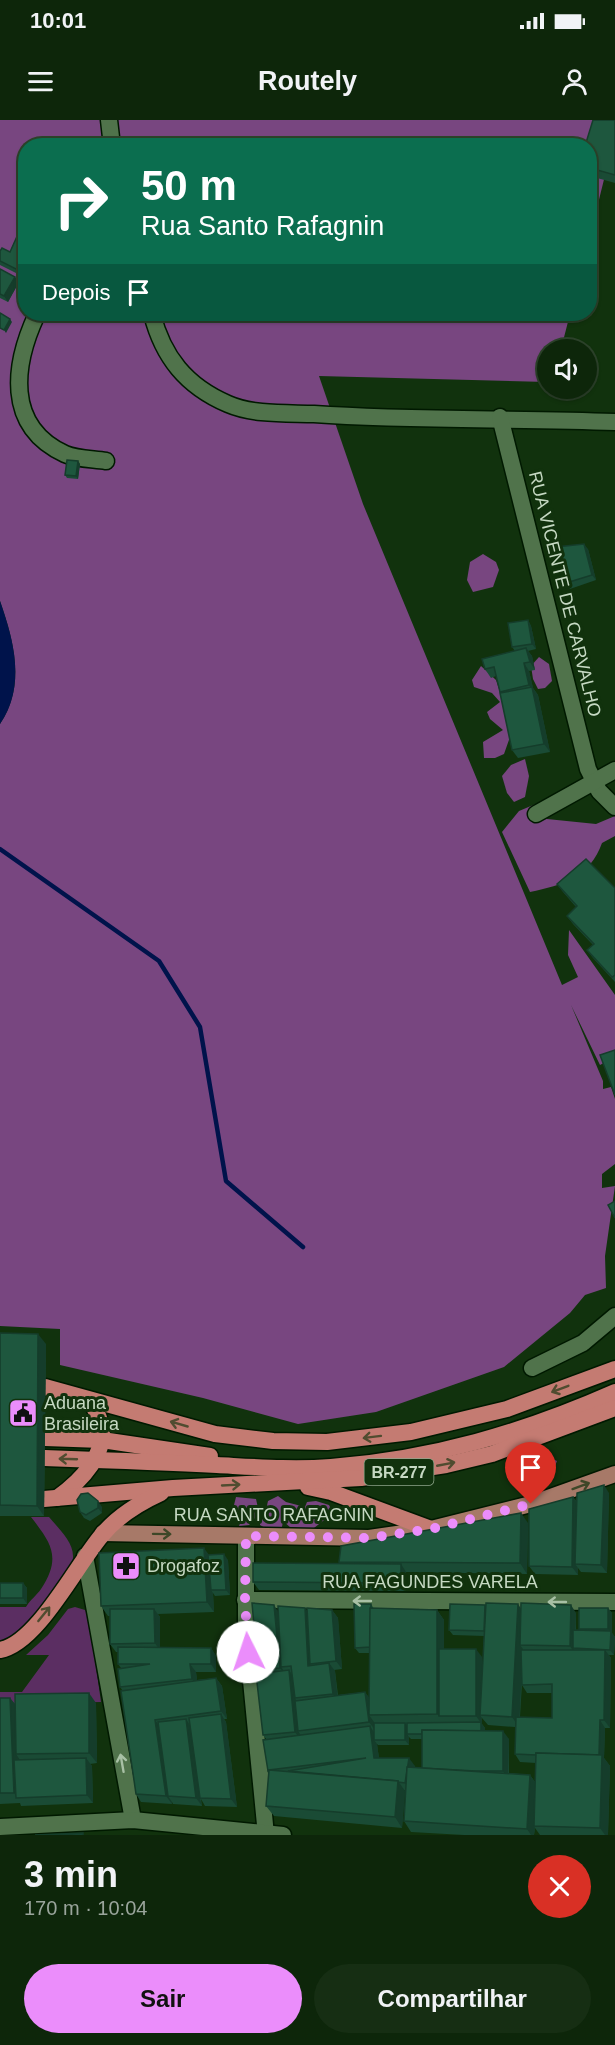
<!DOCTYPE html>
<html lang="pt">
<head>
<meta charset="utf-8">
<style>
	body { margin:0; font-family:Arial,sans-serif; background:#162e13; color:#f1f3f6; height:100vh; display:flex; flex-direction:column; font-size:22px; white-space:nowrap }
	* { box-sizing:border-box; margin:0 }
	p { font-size:20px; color:#9aa59c }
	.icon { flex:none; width:33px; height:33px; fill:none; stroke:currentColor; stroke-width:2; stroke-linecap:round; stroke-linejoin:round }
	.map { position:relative; height:1715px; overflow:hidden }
	.panel { display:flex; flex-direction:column; background:#0d260a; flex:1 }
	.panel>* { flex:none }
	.top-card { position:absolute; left:18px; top:18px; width:579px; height:183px; border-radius:24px; box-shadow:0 2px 4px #0004,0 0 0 2px #2d432b; background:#0b6e4f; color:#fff; overflow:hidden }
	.buttons { position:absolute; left:537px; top:219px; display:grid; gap:12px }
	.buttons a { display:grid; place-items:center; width:60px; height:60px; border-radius:50%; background:#0d260a; box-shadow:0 2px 4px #0004,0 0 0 2px #2d432b; font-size:30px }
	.pin { position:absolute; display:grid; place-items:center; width:51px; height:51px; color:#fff; margin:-62px -26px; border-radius:50% 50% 50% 0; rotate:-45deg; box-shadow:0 0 6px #0007 }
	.pin .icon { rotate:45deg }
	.me { position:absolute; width:66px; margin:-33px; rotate:356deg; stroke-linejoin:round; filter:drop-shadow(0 0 4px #0008) }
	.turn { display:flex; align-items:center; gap:21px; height:126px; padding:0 24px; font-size:27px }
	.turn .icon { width:78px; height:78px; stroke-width:2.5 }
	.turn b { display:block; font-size:42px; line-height:51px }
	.then { display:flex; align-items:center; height:57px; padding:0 24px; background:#0003; gap:12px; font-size:22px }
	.round { display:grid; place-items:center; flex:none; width:63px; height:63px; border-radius:32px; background:#162e13 }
	.summary { display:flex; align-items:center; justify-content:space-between; height:102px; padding:0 24px }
	h1 { font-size:36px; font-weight:800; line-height:45px }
	.button { display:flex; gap:12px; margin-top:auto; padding:12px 24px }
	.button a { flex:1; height:69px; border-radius:36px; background:#eb8dfb; color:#111; font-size:24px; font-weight:800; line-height:69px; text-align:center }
	.button a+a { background:#162e13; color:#f1f3f6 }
	.status { display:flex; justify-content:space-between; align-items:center; height:42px; padding:0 30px; background:#0d260a; direction:ltr }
	.status svg { height:16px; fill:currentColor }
	header { display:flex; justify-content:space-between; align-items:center; height:78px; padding:0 24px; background:#0d260a; font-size:27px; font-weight:800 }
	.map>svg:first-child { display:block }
	.green { fill:#5b2e62 }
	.forest { fill:#784680 }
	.water { fill:#00134b }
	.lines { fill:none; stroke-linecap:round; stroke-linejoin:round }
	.stream { stroke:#00134b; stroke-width:4.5 }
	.minor-casing { stroke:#001900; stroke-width:19 }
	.primary-casing { stroke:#001900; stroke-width:19 }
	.trunk-casing { stroke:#001900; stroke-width:19 }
	.minor { stroke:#50734b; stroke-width:16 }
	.primary { stroke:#a77968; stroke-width:16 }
	.trunk { stroke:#c47b72; stroke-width:16 }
	.wall { fill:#1a4b35; fill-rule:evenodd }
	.shaded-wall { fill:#153d2b }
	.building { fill:#1e573e; stroke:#153d2b; stroke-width:1.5 }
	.oneway { stroke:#504c30 }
	.oneway2 { stroke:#3e4728 }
	.oneway3 { stroke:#a8c0a5 }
	.route { stroke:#eb8dfb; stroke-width:10; stroke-dasharray:0 18 }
	.labels { text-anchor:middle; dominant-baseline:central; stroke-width:6; stroke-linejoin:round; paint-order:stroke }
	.shield { fill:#11320d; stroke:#90a78c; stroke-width:1.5 }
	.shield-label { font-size:16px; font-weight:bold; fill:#c6d9c3 }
	.street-label { font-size:18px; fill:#c6d9c3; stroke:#11320d }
	.poi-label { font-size:18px; fill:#c6d9c3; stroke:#11320d; text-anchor:start }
</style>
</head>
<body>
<div class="status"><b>10:01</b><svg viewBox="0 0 49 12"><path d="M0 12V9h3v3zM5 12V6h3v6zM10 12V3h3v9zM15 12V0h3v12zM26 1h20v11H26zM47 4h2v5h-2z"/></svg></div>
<header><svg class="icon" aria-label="menu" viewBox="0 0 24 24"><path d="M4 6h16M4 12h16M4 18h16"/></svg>Routely<svg class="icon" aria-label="person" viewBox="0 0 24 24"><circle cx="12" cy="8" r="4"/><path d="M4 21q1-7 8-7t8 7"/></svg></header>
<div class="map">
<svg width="615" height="1715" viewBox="0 0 615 1715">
	<rect width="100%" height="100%" fill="#11320d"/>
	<!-- green -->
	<g class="green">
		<path d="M31 1397H49C57 1407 73 1421 73 1436 74 1463 23 1512 0 1523V1487H26C30 1480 37 1475 41 1469 62 1437 51 1423 31 1397Z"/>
		<path d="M75 1487 85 1490 89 1497 101 1582 0 1584V1572H22L49 1535H26L48 1515 68 1489Z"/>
	</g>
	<!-- forest -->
	<g class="forest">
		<path d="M0 0H615V15L590 116V26H26V194H570L561 229 548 230 547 262 319 256 363 384 562 865 578 857 568 835 569 810 615 875V937L600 945 571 885 603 961V969L611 967 615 979V1044L602 1054V1068L615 1066 605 1136 606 1168 585 1175 570 1193 504 1247 376 1292 298 1304 203 1278 60 1245V1209L0 1206V604C26 566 14 521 0 481Z"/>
		<path d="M483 434 496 442 499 450 493 467 473 472 467 460 470 442Z"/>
		<path d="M539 537 549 544 552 561 545 568 538 569 533 559 531 546Z"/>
		<path d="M481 546 496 560 505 587 510 617 504 634 495 638H484L483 622 503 610 490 599 487 592 500 582 492 573 474 567 472 560Z"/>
		<path d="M525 639 529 656 525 677 514 682 507 673 502 656 511 645Z"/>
		<path d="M538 683 547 699 596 704 615 696V716L602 723C590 757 563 765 530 772L502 712 519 691Z"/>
		<path d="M543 1334 557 1341 553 1351 544 1359 534 1356 529 1365 513 1362 507 1352 509 1342 529 1343Z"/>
		<path d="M278 1376 286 1382 305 1387 307 1382 316 1381 329 1385 333 1393 314 1408H291L283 1401 282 1407 272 1412 260 1405V1399L255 1398 249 1405 239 1406 243 1396 248 1395V1388L239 1391 234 1385 236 1377 256 1379 258 1388 266 1390 268 1381Z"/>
	</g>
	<!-- water -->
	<path class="water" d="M0 481C14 521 26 566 0 604Z"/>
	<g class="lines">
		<!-- stream -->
		<path class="stream" d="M0 729 159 841 200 907 226 1061 303 1127"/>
		<!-- minor casing -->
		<g class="minor-casing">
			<g id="minor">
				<path d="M109 0 112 26"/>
				<path d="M37 194C14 243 4 306 65 334 76 339 93 339 106 341"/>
				<path d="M152 194C163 237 186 266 228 284 253 295 287 293 314 294 414 301 515 298 615 302"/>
				<path d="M500 297 588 649 599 671 615 687"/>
				<path d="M536 694 615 650"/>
				<path d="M532 1248 583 1223 615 1196"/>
				<path d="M246 1416V1509L266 1715"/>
				<path d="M85 1436 133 1700"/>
				<path d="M245 1480 615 1482"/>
				<path d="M0 1707 133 1700 283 1715"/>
			</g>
		</g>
		<!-- primary casing -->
		<g class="primary-casing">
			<path id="primary" d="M103 1413 369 1418 431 1409 531 1384 615 1354"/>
		</g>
		<!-- trunk casing -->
		<g class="trunk-casing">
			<g id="trunk">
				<path d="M45 1267 215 1314 273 1321 327 1322 411 1312 507 1289 615 1249"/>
				<path d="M45 1318 102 1320 210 1336"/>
				<path d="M45 1338C102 1340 160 1342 217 1345 255 1347 293 1350 331 1347 432 1339 522 1313 615 1272"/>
				<path d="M308 1367 331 1372 431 1409"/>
				<path d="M57 1378C80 1362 110 1332 100 1301 98 1294 94 1287 90 1280"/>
				<path d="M44 1379 173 1368 361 1358 446 1345 492 1334 615 1288"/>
				<path d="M0 1530C37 1524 77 1444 102 1415 117 1397 139 1383 161 1373"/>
			</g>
		</g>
		<!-- minor -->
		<use href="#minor" class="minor"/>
		<!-- primary -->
		<use href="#primary" class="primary"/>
		<!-- trunk -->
		<use href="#trunk" class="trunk"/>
	</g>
	<!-- wall -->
	<g class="wall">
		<path d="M615 0V63L590 56V26Z"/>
		<path d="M26 115V158L0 145V131L10 132Z"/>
		<path d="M0 149 19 162 8 182 0 178Z"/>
		<path d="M78 341 80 344 78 359 67 358 65 355Z"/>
		<path d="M588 429 596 460 570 469 566 463Z"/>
		<path d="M528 500 531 506 536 529 528 531 532 536 535 550 529 551 533 568 538 575 550 632 518 638 512 630 501 573 496 556 491 558 485 549 515 531 512 527Z"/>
		<path d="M557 764 615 768V862L593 838 587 830 593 825 573 804 567 796 576 787 563 772Z"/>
		<path d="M0 1213 46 1224 44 1396H0Z"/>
		<path d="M609 1373 607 1453 581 1452 578 1448V1455L535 1454 529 1446 573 1377 577 1382Z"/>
		<path d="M102 1387V1393L90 1401 84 1398 80 1392Z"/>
		<path d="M528 1403 527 1454 406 1452V1471L259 1470 253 1462 340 1444 339 1442Z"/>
		<path d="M209 1435 228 1440 230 1475 215 1476 213 1473 214 1492 158 1494 160 1497V1528H211L216 1536V1552H196L197 1560 216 1558 222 1566 227 1599H224L226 1602 237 1687 205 1686 201 1679 202 1686 173 1684 172 1682V1684L141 1682 136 1674 123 1571 120 1567 121 1548 118 1544V1532H116L110 1524V1496H108L101 1486Z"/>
		<path d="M0 1463H23L27 1468V1484H0Z"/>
		<path d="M371 1484 374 1489 437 1490 444 1500V1529L482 1537V1560L484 1516 453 1515 449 1510 485 1485 486 1486 576 1493V1510H580L579 1509 608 1488 612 1493V1513L615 1517 614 1535H609L611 1538 610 1608H605L604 1638 610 1646 608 1715H540L535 1708 534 1715H464L411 1712 404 1701 406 1670H404L405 1671 402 1708 274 1696 266 1686 269 1653 268 1651 266 1619 263 1615 260 1554 258 1550 278 1492 332 1490 338 1498 342 1549 334 1550 335 1551 338 1575 365 1572 369 1578 370 1533H359L355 1528ZM522 1563V1565L527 1573H552V1598L520 1597ZM482 1598 488 1605 515 1607V1634L520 1642 536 1643 535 1662 530 1655 509 1653V1619L485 1611V1608L482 1604ZM409 1617 411 1619H422V1648L415 1647V1646L379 1638 377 1624 378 1625H409Z"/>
		<path d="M0 1578H10L15 1584 96 1583 97 1643 90 1644 92 1646 93 1683 21 1686 20 1683 0 1684Z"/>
	</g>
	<!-- shaded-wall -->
	<g class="shaded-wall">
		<path d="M15 157 19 162 8 182 4 176Z"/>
		<path d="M10 199 12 202 6 213 4 210Z"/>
		<path d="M78 341 80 344 78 359 76 356Z"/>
		<path d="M584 424 588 429 596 460 592 455Z"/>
		<path d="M528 500 531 506 536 529 532 524Z"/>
		<path d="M526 528 532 536 535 550 530 542Z"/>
		<path d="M524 543 529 551 533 568 538 575 550 632 544 624 533 572 529 565Z"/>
		<path d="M38 1214 46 1224 44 1396 37 1386Z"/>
		<path d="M604 1365 609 1373 607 1453 601 1445Z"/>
		<path d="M573 1377 579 1385 575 1444 578 1448V1455L572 1447Z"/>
		<path d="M98 1381 102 1387V1393L98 1388Z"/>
		<path d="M521 1393 528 1403 527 1454 520 1443Z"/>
		<path d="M204 1428 212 1439 211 1470 213 1473 214 1492 207 1482Z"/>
		<path d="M224 1434 228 1440 230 1475 226 1470Z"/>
		<path d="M401 1444 406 1452V1471L401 1463Z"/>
		<path d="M23 1463 27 1468V1484L23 1478Z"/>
		<path d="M518 1484 525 1495 520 1525 523 1529 519 1607 512 1597Z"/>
		<path d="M274 1485 279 1493 281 1547 285 1552 286 1556 280 1548Z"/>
		<path d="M571 1485 576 1493 575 1528H573L575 1532V1534L570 1526Z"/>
		<path d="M305 1488 311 1496 310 1544 314 1549 308 1546Z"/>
		<path d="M608 1488 612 1493V1513L615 1517 614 1535 610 1530 611 1512 608 1509Z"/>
		<path d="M154 1489 160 1497V1531L155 1523Z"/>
		<path d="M332 1490 338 1498 342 1549 336 1541Z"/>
		<path d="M437 1490 444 1500V1596H439L437 1594Z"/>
		<path d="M211 1528 216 1536V1552L211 1544Z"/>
		<path d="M476 1529 482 1537V1595H480L482 1598V1604L485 1608V1619L481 1613V1603L476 1596Z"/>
		<path d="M605 1530 611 1538 610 1608 604 1600Z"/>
		<path d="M329 1543 335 1551 338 1582 333 1574Z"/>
		<path d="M190 1544 196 1552 198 1567 192 1559Z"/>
		<path d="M289 1550 295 1559V1578L297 1582 298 1611 300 1614 301 1620 295 1612Z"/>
		<path d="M216 1558 222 1566 227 1599 221 1591Z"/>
		<path d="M365 1572 371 1580 369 1595 374 1602 375 1610 369 1602Z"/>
		<path d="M89 1573 96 1583 97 1643 89 1633Z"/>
		<path d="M10 1578 18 1588 16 1634 20 1640 21 1677 18 1678 14 1673Z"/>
		<path d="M221 1594 226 1602 237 1687 231 1679Z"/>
		<path d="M186 1599 191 1607 200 1678 202 1686 196 1678Z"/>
		<path d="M155 1600 161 1608 168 1676 172 1682V1684L166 1676Z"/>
		<path d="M600 1600 605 1608 604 1638 610 1646 608 1715H605L600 1708 599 1637Z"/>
		<path d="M405 1603 409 1609 407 1614 409 1617V1625L405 1620Z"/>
		<path d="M370 1606 375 1614 374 1620 377 1624 380 1646 374 1638Z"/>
		<path d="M503 1611 509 1619 508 1660 503 1651Z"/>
		<path d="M86 1638 92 1646 93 1683 87 1675Z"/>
		<path d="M409 1638 415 1646 411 1671 405 1663Z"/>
		<path d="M530 1655 537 1665 534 1706 535 1708 534 1715H531L527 1709Z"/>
		<path d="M398 1661 405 1671 402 1708 395 1697Z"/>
	</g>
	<!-- building -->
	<g class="building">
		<path d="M593 0H615V55L590 48V26H585Z"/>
		<path d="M19 112 26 115V154L0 141V131L2 128 10 132Z"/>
		<path d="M0 149 15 157 4 176 0 174Z"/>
		<path d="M0 193 10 199 4 210 0 208Z"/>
		<path d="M67 340 78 341 76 356 65 355Z"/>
		<path d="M584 424 592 455 566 463 556 427Z"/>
		<path d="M528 500 532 524 512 527 508 503Z"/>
		<path d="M526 528 530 542 524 543 529 565 500 572 494 547 485 549 482 539Z"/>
		<path d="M532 567 544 624 512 630 500 573Z"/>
		<path d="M586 739 615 768V855L612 857 587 830 594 824 567 796 577 786 557 764Z"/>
		<path d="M615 930V975L600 935Z"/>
		<path d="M615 1081V1098L608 1085Z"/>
		<path d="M0 1213 38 1214 37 1386 0 1385Z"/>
		<path d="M604 1365 601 1445 575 1444 577 1373Z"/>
		<path d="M88 1373 98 1381V1388L86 1395 80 1392 77 1380 81 1374Z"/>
		<path d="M573 1377 572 1447 529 1446V1389Z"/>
		<path d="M521 1393 520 1443 339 1442 341 1426Z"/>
		<path d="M204 1428 207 1482 101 1486 99 1433Z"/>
		<path d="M224 1434 226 1470H211L208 1435Z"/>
		<path d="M253 1443 401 1444V1463L253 1462Z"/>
		<rect x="0" y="1463" width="23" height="15"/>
		<path d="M252 1483 274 1485 280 1548 258 1550Z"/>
		<path d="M486 1483 518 1484 512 1597 480 1595Z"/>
		<path d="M521 1483 571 1485 570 1526 520 1525Z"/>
		<path d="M354 1484H371L370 1527 355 1528Z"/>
		<path d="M450 1484 485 1485 484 1511 449 1510Z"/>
		<path d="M278 1486 305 1488 308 1546 329 1543 333 1574 295 1578 291 1546 281 1547Z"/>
		<path d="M307 1488 332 1490 336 1541 310 1544Z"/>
		<path d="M370 1488 437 1490V1594L369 1595Z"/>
		<rect x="579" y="1488" width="29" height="21"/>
		<path d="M110 1489H154L155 1523 110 1524Z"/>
		<path d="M573 1510 611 1511 610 1530 573 1528Z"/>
		<path d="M118 1527 211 1528V1544H190L192 1559 120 1567 118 1549 150 1544H118Z"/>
		<rect x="439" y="1529" width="37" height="67"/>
		<path d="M521 1530H605L604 1600H600L599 1635 536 1633V1635L515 1634 516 1597 552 1598V1564L522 1565Z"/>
		<path d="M289 1550 295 1612 263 1615 256 1554Z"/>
		<path d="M216 1558 221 1591 155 1600 166 1676 136 1674 121 1571Z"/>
		<path d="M365 1572 369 1602 298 1611 295 1581Z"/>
		<path d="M89 1573V1633L16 1634 15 1574Z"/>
		<path d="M0 1578H10L14 1673H0Z"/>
		<path d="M221 1594 231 1679 200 1678 189 1598Z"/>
		<path d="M186 1599 196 1678 168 1676 158 1602Z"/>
		<path d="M481 1602V1611L422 1610V1614H407V1603Z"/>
		<rect x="374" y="1603" width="31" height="17"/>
		<path d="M370 1606 374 1638H409L405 1663 398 1662V1661L288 1651 366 1638 269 1650 268 1651 263 1620Z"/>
		<path d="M422 1610 503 1611V1651H475L422 1648Z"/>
		<path d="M536 1633 602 1635 600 1708 534 1706Z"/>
		<path d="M86 1638 87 1675 16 1678 14 1640Z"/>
		<path d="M407 1647 530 1655 527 1709 404 1701Z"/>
		<path d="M269 1650 398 1661 395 1697 266 1686Z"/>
		<path d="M83 1713V1715H35Z"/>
	</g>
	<!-- one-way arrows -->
	<defs><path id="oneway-shaft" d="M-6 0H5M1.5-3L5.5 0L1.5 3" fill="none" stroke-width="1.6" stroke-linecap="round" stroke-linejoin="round" transform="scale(1.5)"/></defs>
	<g class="oneway">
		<use href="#oneway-shaft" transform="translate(560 1269) rotate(159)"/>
		<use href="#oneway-shaft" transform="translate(179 1304) rotate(-164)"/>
		<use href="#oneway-shaft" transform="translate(372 1317) rotate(173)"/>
		<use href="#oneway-shaft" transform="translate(68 1339) rotate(-178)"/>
		<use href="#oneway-shaft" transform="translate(446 1344) rotate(-11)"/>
		<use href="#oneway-shaft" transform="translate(231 1365) rotate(-3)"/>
		<use href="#oneway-shaft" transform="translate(44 1494) rotate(-51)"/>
	</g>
	<g class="oneway2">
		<use href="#oneway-shaft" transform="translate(581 1366) rotate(-20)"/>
		<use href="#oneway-shaft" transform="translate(162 1414) rotate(1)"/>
	</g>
	<g class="oneway3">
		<use href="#oneway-shaft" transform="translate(362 1481) rotate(-180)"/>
		<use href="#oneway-shaft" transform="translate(557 1482) rotate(-180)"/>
		<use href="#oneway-shaft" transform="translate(122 1643) rotate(-100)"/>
	</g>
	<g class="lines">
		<!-- route -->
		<path class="route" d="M248 1532 245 1480 246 1416 369 1418 431 1409 531 1384"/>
	</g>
	<!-- icons -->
	<defs>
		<g id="civic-square" transform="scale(1.5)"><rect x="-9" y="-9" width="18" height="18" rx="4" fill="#eb8dfb" stroke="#11320d"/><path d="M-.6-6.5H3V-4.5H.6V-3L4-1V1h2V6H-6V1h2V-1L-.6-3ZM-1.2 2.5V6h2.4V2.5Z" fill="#111"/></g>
		<g id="pharmacy-square" transform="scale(1.5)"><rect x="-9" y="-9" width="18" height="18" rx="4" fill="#eb8dfb" stroke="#11320d"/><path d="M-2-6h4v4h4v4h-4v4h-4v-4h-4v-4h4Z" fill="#111"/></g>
	</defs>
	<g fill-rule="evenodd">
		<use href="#civic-square" x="23" y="1293"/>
		<use href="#pharmacy-square" x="126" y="1446"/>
	</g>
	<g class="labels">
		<!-- shield labels -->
		<rect class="shield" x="364.5" y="1339" width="69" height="26" rx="4.5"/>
		<g class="shield-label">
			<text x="399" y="1352">BR-277</text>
		</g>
		<!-- street labels -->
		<g class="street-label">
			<text transform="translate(565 474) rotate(76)">RUA VICENTE DE CARVALHO</text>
			<text x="274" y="1395">RUA SANTO RAFAGNIN</text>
			<text x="430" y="1462">RUA FAGUNDES VARELA</text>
		</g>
		<!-- poi labels -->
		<g class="poi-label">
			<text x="44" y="1283">Aduana<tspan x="44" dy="21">Brasileira</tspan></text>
			<text x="147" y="1446">Drogafoz</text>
		</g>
	</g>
</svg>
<div class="buttons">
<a><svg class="icon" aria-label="sound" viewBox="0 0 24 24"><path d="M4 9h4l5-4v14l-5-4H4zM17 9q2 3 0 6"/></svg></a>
</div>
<div class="pin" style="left:531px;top:1384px;background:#d93025"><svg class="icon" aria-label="arrive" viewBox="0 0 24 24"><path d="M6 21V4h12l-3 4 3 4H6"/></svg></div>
<svg class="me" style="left:248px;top:1532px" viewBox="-20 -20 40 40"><circle r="19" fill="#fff"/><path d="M0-13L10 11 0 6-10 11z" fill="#eb8dfb"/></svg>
<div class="top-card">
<div class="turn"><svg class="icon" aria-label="right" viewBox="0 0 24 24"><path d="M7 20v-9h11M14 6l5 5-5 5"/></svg><div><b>50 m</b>Rua Santo Rafagnin</div></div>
<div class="then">Depois<svg class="icon" aria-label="arrive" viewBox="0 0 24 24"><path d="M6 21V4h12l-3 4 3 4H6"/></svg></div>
</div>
</div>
<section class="panel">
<div class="summary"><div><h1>3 min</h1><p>170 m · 10:04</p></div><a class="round" style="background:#d93025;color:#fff"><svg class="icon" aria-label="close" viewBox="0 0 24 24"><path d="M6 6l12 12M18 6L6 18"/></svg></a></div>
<div class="button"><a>Sair</a><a>Compartilhar</a></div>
</section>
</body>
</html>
